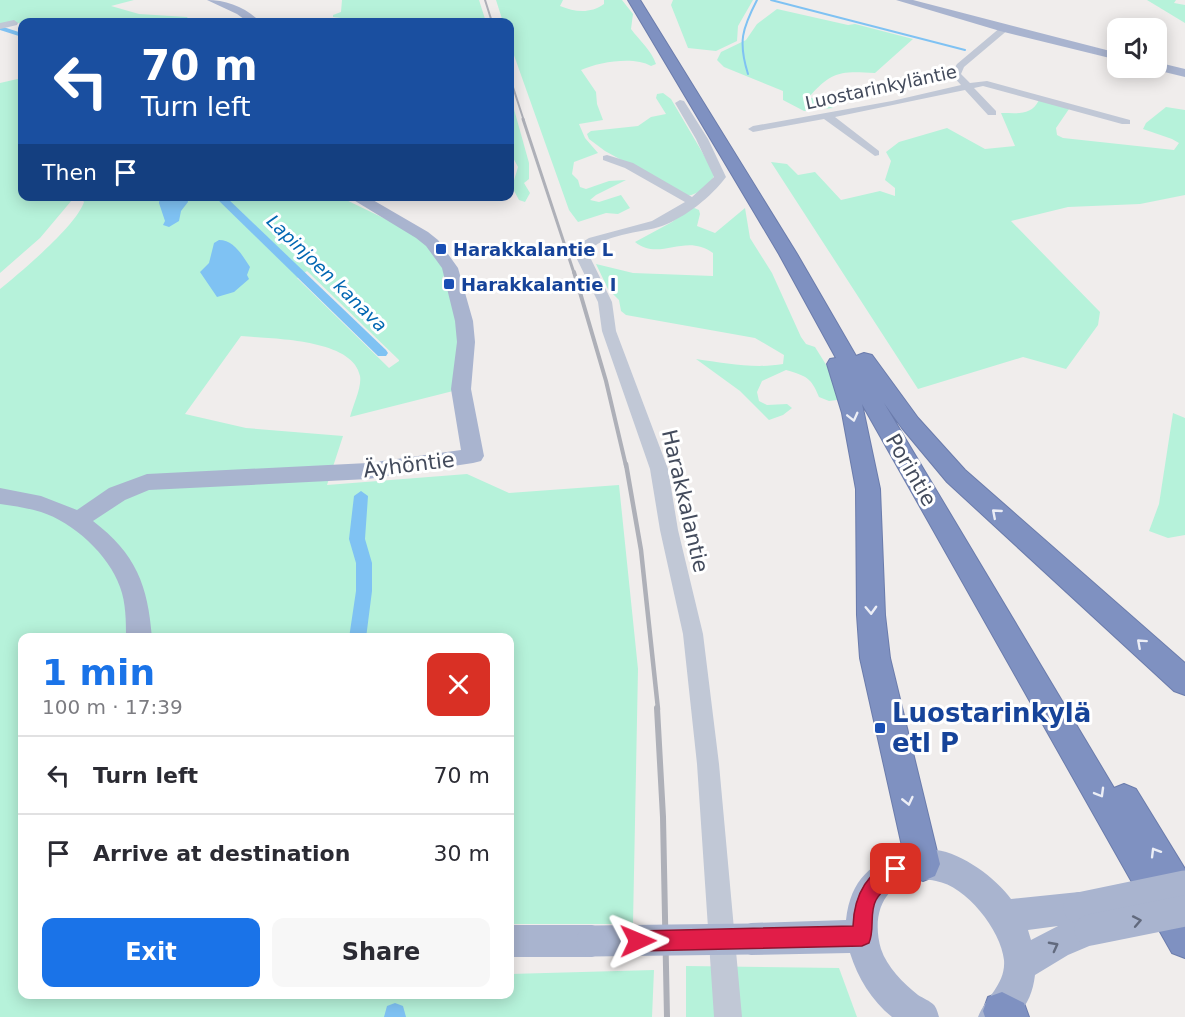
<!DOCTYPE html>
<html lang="en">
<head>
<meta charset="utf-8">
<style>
	body { margin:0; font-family:"DejaVu Sans",sans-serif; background:#f7f7f7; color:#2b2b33; height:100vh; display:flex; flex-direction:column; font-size:22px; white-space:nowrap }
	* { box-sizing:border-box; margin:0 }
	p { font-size:20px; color:#7c7c81 }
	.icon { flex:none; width:33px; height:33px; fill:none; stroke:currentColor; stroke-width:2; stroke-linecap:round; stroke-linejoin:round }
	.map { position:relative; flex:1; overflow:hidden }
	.side { position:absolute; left:18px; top:633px; width:496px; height:366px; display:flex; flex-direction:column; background:#fff; border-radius:12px; box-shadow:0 3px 15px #0003 }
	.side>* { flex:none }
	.banner { position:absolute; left:18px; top:18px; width:496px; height:183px; border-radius:12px; box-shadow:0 3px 15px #0003; background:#1a4fa0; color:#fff; overflow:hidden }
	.controls { position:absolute; left:1107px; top:18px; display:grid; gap:12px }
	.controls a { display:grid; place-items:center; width:60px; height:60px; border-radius:12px; background:#fff; box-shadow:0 3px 15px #0003; font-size:30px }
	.pin { position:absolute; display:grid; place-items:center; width:51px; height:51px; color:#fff; margin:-26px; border-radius:12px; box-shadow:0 3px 9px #0006 }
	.me { position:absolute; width:66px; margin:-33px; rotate:89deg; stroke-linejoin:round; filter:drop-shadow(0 0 4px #0008) }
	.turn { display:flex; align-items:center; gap:21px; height:126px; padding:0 24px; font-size:27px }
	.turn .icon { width:78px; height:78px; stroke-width:2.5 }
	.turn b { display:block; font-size:42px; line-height:51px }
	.then { display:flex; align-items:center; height:57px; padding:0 24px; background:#0003; gap:12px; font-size:22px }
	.round { display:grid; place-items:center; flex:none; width:63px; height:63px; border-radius:12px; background:#f7f7f7 }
	.summary { display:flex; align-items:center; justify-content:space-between; height:102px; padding:0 24px }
	h1 { font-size:36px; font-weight:600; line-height:45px; color:#1a73e8 }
	.cta { display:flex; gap:12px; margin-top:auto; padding:12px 24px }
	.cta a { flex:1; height:69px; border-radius:12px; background:#1a73e8; color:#fff; font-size:24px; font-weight:600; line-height:69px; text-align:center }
	.cta a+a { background:#f7f7f7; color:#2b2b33 }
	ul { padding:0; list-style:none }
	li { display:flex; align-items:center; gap:18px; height:78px; padding:0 24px; border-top:2px solid #e1e1e2 }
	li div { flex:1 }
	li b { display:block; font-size:22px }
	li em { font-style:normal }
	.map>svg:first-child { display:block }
	.green { fill:#b6f2da; fill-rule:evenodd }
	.water { fill:#7fc2f3 }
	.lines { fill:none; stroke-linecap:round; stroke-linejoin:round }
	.stream { stroke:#7fc2f3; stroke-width:2 }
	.canal { fill:#7fc2f3; fill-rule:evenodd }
	.highway-casing { stroke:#6b7cac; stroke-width:2 }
	.minor { fill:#c1c8d6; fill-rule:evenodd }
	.major { fill:#a9b4cf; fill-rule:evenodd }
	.highway { fill:#7f91c1; fill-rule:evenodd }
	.rail-far4 { stroke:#aeb0b8; stroke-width:2 }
	.rail-far3 { stroke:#aeb0b8; stroke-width:3 }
	.rail-far2 { stroke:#aeb0b8; stroke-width:4 }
	.rail-far1 { stroke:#aeb0b8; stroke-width:4.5 }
	.rail { stroke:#aeb0b8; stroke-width:6 }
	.major-bridge { stroke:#a9b4cf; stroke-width:31 }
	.oneway { stroke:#eceef6 }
	.oneway2 { stroke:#626a7e }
	.route { fill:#e11d48; stroke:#92132f; stroke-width:1.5 }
	.transit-dot { fill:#1a4fb4; stroke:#fff; stroke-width:2 }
	.labels { text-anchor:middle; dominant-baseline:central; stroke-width:6; stroke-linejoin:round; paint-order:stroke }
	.far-street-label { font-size:18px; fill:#434b5c; stroke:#fff }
	.far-transit-label { font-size:18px; font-weight:bold; fill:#164399; stroke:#fff; text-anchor:start }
	.far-water-label { font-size:18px; font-style:italic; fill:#0066b2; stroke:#fff }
	.street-label { font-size:21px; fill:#434b5c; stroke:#fff }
	.near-transit-label { font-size:26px; font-weight:bold; fill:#164399; stroke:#fff; text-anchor:start }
</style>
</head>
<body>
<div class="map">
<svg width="1185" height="1017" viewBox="0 0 1185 1017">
	<rect width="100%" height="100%" fill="#f0edec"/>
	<!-- green -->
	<g class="green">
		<path d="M0 0H134L111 6 139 14 187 17 190 22H22V25L19 23 0 27Z"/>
		<path d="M342 0H479L486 22H348L341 18 333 17V15L341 12Z"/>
		<path d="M496 0H563L560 6C575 12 590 14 604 4V0H622L633 14 631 29C640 41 651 50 656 64L651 66C634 56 599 62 581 70L596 92 597 104 603 120 579 124 585 138 598 153 574 162 572 174 578 180 580 187 586 189 609 181 626 180 596 195 590 200 599 202 621 195 630 208 618 214 606 213 578 222 569 210 510 44V22H503Z"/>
		<path d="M673 0H753L738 26 737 41 716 51 688 48 671 5Z"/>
		<path d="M1147 0H1176L1174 3 1185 5V23Z"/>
		<path d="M777 9 848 25 855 24 913 39 875 73C840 71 832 71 809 97L829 104 833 108 804 111 783 100V91L724 67 717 60 721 52 746 40 757 24Z"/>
		<path d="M22 78V196L70 197 72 200 40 238 0 273V83Z"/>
		<path d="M663 93 671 99 715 174C710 185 699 194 687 196L605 151 589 139 587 134 591 131 638 126 651 117 666 114 656 98 657 94Z"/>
		<path d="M1039 100 1069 109 1056 128 1057 135 1063 138 1174 150 1179 143 1172 139 1143 129 1146 123 1166 107 1185 110V195L1140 204 1068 207 1011 221 1100 312 1098 325 1066 369 1023 357 918 389 771 162 787 164 798 175 815 172 841 200 880 191 895 196V188L885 180 891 161 886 152 899 142 947 128 985 149 1015 146 1001 113C1018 113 1031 116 1039 100Z"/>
		<path d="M510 102H512L529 163V179L524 183 530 193 525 202 519 200 512 187 518 167 510 152Z"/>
		<path d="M80 197H340L402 227 427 245 447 273 442 278 458 312 461 389 350 417C353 405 362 387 360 376 353 338 270 339 241 336L185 414 246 428 343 436 327 485 467 474 509 493 619 485 638 669 633 924H510V638H22V994H510V974L654 970 652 1017H0V289C21 272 76 226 84 202ZM307 271 399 360V361L389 368 297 278Z"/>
		<path d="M692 207 699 210 700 214 697 226 715 233 745 208 750 238 772 273 801 337 806 344 815 347 845 395V399L829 401 819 397C811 377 806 376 786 370L762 381 757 392 759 401 767 405 787 404 792 408 783 415 769 420 740 391 696 359C724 363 755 369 783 364L784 355 755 338 626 315 621 311 619 300 608 289 596 264 633 273 713 276V253C685 232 660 262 635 242L672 222Z"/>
		<path d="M1173 413 1185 418V535L1168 538 1149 531 1159 504Z"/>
		<path d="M686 966 839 968 857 1017H686Z"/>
	</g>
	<!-- water -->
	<g class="water">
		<path d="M160 197 187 198 188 202 181 211 179 221 169 227 163 225 165 221 159 203Z"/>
		<path d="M219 240C234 240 242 255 250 267L247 275 249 279 234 292 217 297 200 272 209 263 214 243Z"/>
	</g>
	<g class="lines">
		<!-- stream -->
		<g class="stream">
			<path d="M771 0 965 50"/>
			<path d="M748 74C738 42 742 29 757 0"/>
		</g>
		<!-- canal -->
		<g class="canal">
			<path d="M0 26 22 33V37L0 30Z"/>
			<path d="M214 196H225L386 350 388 353 386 356H378Z"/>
			<path d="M361 491 368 496 365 539 372 563V591L366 638H349L356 591V563L349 539 354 496Z"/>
			<path d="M395 1003 403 1006 406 1017H384L387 1006Z"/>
		</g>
		<!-- highway casing -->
		<g class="highway-casing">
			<g id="highway">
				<path d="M628 0H640L797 254 856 356 864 353 872 355 918 418 965 470 1185 663V695L1174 691 947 482 902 428 884 403 1114 788 1124 784 1136 789 1185 869V958L1172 953 862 404 880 489 885 615 890 658 940 864 935 876 923 881 911 876 906 864 860 658 857 615 856 489 842 413 827 364 830 359 836 358 779 254Z"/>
				<path d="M1002 992 1024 1003 1029 1017H985L983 1011 988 997Z"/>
			</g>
		</g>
		<!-- minor -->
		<g class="minor">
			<path d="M14 20 18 23 17 25 0 29V23Z"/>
			<path d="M1001 27 1009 29 964 67 961 74 970 83 987 81 1130 120V124H1122L983 86 974 88 996 111V115H988L965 90 835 117 879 151V155L875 156 824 119 753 132 748 129 753 126 892 101 961 85 951 74 957 64Z"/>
			<path d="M680 100 684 101 708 139 726 177C711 197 686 217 662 226 642 233 600 234 588 253L612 302 616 331 668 469 678 530 703 634 719 764 742 1017H714L697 764 683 634 660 530 650 469 602 331 598 302 574 253 581 243 589 238 652 221 685 202 625 168 603 160V156L607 155 633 163 692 197 714 177 696 139 675 103Z"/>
		</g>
		<!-- major -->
		<g class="major">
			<path d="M207 0C226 0 246 7 260 22H248L237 14Z"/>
			<path d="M896 0H913L1118 53V60L1000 31Z"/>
			<path d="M1156 62 1185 69V77L1152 69 1156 68Z"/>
			<path d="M347 196H366L428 232 438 240 458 268 473 321 475 342 471 389 484 456 481 461 473 463 368 479 149 490 125 500 93 521C136 554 148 585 152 638H126C126 621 126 603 120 587 109 555 73 522 41 512 28 508 14 506 0 504V488L41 496 77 510 109 488 147 474 368 463 461 450 451 389 457 342 455 321 442 268 426 246 416 238Z"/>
			<path d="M907 849C917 849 927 848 936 850 962 853 996 878 1011 899L1079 892 1090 897 1095 908 1092 915 1101 919 1106 930 1101 941 1068 955 1035 975C1033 992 1028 1003 1017 1017H978C986 997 1006 984 1004 960 1001 930 966 886 936 881 890 872 869 908 881 949 887 967 903 983 918 995 923 998 930 1001 934 1005 936 1007 938 1013 939 1017H892C871 1000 858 978 850 953L751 955 739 951 735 939 739 927 751 923 846 920C851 878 871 864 907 849ZM1058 926 1031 940 1028 930Z"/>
			<path d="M510 925H592L604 929 608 941 604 953 592 957H510Z"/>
		</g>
		<!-- highway -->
		<use href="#highway" class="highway"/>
		<!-- rail-far4 -->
		<g class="rail-far4">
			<path d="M485 0 492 22"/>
			<path d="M510 78 524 121"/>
		</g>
		<!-- rail-far3 -->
		<path class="rail-far3" d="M523 119 574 273"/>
		<!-- rail-far2 -->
		<path class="rail-far2" d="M574 272 606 381 626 466"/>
		<!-- rail-far1 -->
		<path class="rail-far1" d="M626 464 641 550 658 709"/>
		<!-- rail -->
		<path class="rail" d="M657 708 663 817 667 1017"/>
		<!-- major-bridge -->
		<g class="major-bridge">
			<path d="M1079 908 1185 886"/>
			<path d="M1090 930 1185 911"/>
			<path d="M592 941 751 939"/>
		</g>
	</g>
	<!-- one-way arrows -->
	<defs><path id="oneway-chevron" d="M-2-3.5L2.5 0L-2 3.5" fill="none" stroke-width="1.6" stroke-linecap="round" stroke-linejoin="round" transform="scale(1.5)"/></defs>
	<g class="oneway">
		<use href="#oneway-chevron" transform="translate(853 417) rotate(76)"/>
		<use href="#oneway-chevron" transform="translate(996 513) rotate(-139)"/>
		<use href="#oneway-chevron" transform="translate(871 610) rotate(88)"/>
		<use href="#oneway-chevron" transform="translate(1141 643) rotate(-138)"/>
		<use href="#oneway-chevron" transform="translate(1100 793) rotate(60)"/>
		<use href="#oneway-chevron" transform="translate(908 801) rotate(77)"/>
		<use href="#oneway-chevron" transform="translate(1155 852) rotate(-121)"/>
	</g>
	<g class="oneway2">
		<use href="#oneway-chevron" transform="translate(1137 921) rotate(-11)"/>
		<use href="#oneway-chevron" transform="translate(1054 946) rotate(-28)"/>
	</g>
	<!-- route -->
	<path class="route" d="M896 859 902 862 905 869C899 882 883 886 876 900 869 913 875 929 869 943L862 946 638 951 631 948 628 941 631 934 638 931 853 926C854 896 866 872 896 859Z"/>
	<!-- markers -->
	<g class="transit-dot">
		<rect x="435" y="243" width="12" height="12" rx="3"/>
		<rect x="443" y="278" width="12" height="12" rx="3"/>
		<rect x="874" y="722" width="12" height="12" rx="3"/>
	</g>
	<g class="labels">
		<!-- far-street labels -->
		<g class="far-street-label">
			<text transform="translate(881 87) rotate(-12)">Luostarinkyläntie</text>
		</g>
		<!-- far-transit labels -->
		<g class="far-transit-label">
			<text x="453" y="249">Harakkalantie L</text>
			<text x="461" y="284">Harakkalantie I</text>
		</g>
		<!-- far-water labels -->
		<g class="far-water-label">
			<text transform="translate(327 273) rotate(44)">Lapinjoen kanava</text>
		</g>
		<!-- street labels -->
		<g class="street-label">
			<text transform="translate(409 465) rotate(-7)">Äyhöntie</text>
			<text transform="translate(911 470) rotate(60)">Porintie</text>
			<text transform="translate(685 501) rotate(77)">Harakkalantie</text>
		</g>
		<!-- near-transit labels -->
		<g class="near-transit-label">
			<text x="892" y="713">Luostarinkylä<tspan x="892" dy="30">etl P</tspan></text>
		</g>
	</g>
</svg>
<div class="controls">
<a><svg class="icon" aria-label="sound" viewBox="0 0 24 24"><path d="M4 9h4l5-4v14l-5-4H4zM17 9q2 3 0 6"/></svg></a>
</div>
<div class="pin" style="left:896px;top:869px;background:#d93025"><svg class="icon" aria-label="arrive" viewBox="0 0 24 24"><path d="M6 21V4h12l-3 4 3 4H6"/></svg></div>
<svg class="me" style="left:638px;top:941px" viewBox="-20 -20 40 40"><path d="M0-17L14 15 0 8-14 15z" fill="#e11d48" stroke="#fff" stroke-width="4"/></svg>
<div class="banner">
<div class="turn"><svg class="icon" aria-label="left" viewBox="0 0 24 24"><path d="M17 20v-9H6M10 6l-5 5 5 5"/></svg><div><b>70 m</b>Turn left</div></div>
<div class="then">Then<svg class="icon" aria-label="arrive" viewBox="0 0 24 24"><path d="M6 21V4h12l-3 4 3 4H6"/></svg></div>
</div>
<section class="side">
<div class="summary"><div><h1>1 min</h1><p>100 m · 17:39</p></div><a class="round" style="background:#d93025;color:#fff"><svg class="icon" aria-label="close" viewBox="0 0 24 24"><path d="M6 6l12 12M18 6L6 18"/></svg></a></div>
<ul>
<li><svg class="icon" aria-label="left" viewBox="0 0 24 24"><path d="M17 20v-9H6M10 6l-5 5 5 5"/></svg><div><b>Turn left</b></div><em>70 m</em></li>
<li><svg class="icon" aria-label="arrive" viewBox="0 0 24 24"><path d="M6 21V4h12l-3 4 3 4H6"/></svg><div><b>Arrive at destination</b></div><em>30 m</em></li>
</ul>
<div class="cta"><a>Exit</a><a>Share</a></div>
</section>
</div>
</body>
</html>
